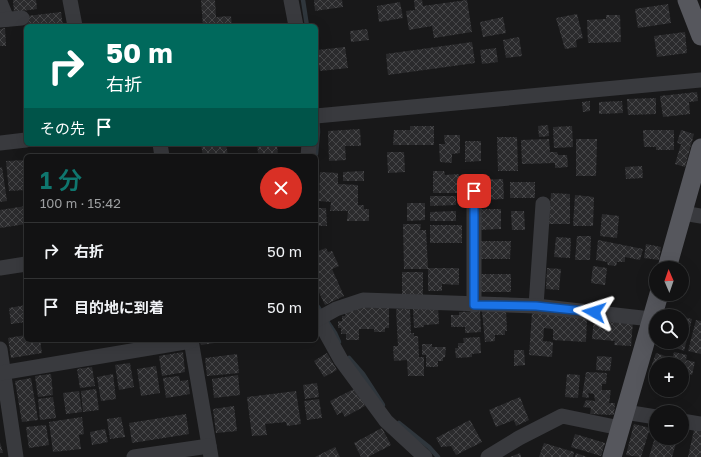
<!DOCTYPE html>
<html lang="ja">
<head>
<meta charset="utf-8">
<style>
	body { margin:0; font-family:"Golos Text","Noto Sans JP",sans-serif; background:#1f2021; color:#f1f3f6; height:100vh; display:flex; flex-direction:column; font-size:15px; white-space:nowrap }
	* { box-sizing:border-box; margin:0 }
	p { font-size:13px; color:#9c9ea0 }
	.icon { flex:none; width:22px; height:22px; fill:none; stroke:currentColor; stroke-width:2; stroke-linecap:round; stroke-linejoin:round }
	.map { position:relative; flex:1; overflow:hidden }
	.panel { position:absolute; left:24px; top:154px; width:294px; height:188px; display:flex; flex-direction:column; background:#121213; border-radius:6px; box-shadow:0 4px 16px #0002,0 0 0 1px #313233 }
	.panel>* { flex:none }
	.top-card { position:absolute; left:24px; top:24px; width:294px; height:122px; border-radius:6px; box-shadow:0 4px 16px #0002,0 0 0 1px #313233; background:#00695c; color:#fff; overflow:hidden }
	.needle { width:26px; rotate:358deg }
	.buttons { position:absolute; left:649px; top:261px; display:grid; gap:8px }
	.buttons a { display:grid; place-items:center; width:40px; height:40px; border-radius:50%; background:#121213; box-shadow:0 4px 16px #0002,0 0 0 1px #313233; font-size:20px }
	.pin { position:absolute; display:grid; place-items:center; width:34px; height:34px; color:#fff; margin:-17px; border-radius:8px; box-shadow:0 2px 6px #0006 }
	.me { position:absolute; width:44px; margin:-22px; rotate:276deg; stroke-linejoin:round; filter:drop-shadow(0 0 3px #0008) }
	.turn { display:flex; align-items:center; gap:14px; height:84px; padding:0 16px; font-size:18px }
	.turn .icon { width:52px; height:52px; stroke-width:2.5 }
	.turn b { display:block; font-size:28px; line-height:34px }
	.then { display:flex; align-items:center; height:38px; padding:0 16px; background:#0003; gap:8px; font-size:15px }
	.round { display:grid; place-items:center; flex:none; width:42px; height:42px; border-radius:21px; background:#1f2021 }
	.summary { display:flex; align-items:center; justify-content:space-between; height:68px; padding:0 16px }
	h1 { font-size:24px; font-weight:600; line-height:30px; color:#0f766e }
	ul { padding:0; list-style:none }
	li { display:flex; align-items:center; gap:12px; height:56px; padding:0 16px; border-top:1px solid #313233 }
	li div { flex:1 }
	li b { display:block; font-size:15px }
	li em { font-style:normal }
	.map>svg:first-child { display:block }
	.lines { fill:none; stroke-linecap:round; stroke-linejoin:round }
	.stream { stroke:#2f363c; stroke-width:4.5 }
	.building { fill:url(#building-cross-hatch) }
	.minor { stroke:#393a3e; stroke-width:15 }
	.major { stroke:#56575d; stroke-width:19 }
	.route-casing { stroke:#114b97; stroke-width:10 }
	.route { stroke:#1a73e8; stroke-width:7 }
</style>
</head>
<body>
<div class="map">
<svg width="701" height="457" viewBox="0 0 701 457">
	<defs>
		<pattern id="building-cross-hatch" width="8" height="8" patternUnits="userSpaceOnUse"><rect width="8" height="8" fill="#2b2b2d"/><path d="M0 0l8 8M0 8l8-8" fill="none" stroke="#474749"/></pattern>
	</defs>
	<rect width="100%" height="100%" fill="#181819"/>
	<g class="lines">
		<!-- stream -->
		<g class="stream">
			<path d="M303 0 307 26"/>
			<path d="M316 154 318 132 316 92"/>
			<path d="M316 304 322 313"/>
			<path d="M327 321 335 333 339 342"/>
			<path d="M349 358 363 374 383 405"/>
			<path d="M399 423 429 447 438 457"/>
		</g>
	</g>
	<!-- building -->
	<g class="building">
		<path d="M13 0H36L37 9 14 12Z"/>
		<path d="M201 0H215L216 17 231 16 232 26H203Z"/>
		<path d="M314 0H342L343 7 315 11Z"/>
		<path d="M414 0H422L423 6 467 0 472 32 434 38 432 26 409 30 406 11 415 10Z"/>
		<path d="M400 2 403 18 379 22 377 6Z"/>
		<path d="M668 4 671 23 638 28 635 9Z"/>
		<path d="M61 12 63 26 28 25 27 16Z"/>
		<path d="M577 14 583 38 576 40 577 47 565 49 556 18Z"/>
		<path d="M606 15H620L621 42 588 43 587 20 606 19Z"/>
		<path d="M503 17 506 33 483 37 480 22Z"/>
		<path d="M5 28 6 46H0V29Z"/>
		<path d="M367 29 369 40 351 42 350 31Z"/>
		<path d="M685 32 687 53 657 57 654 36Z"/>
		<path d="M519 37 522 56 506 58 503 40Z"/>
		<path d="M472 42 475 63 388 75 386 54Z"/>
		<path d="M345 47 348 68 320 71 317 50Z"/>
		<path d="M496 48 498 62 482 64 480 50Z"/>
		<path d="M697 92 698 101 689 102 690 114 663 117 660 96Z"/>
		<path d="M656 98V114L628 115 627 99Z"/>
		<path d="M590 101V111L583 112 582 102Z"/>
		<path d="M622 101 623 113 599 114V102Z"/>
		<path d="M548 125 549 136 539 137 538 126Z"/>
		<path d="M410 126H434V145H393L394 130H410Z"/>
		<path d="M572 126 573 147 554 148 553 127Z"/>
		<path d="M360 129 361 146H345L346 160 329 161 328 131Z"/>
		<path d="M643 130H674V150H656V147H644Z"/>
		<path d="M681 130 694 134 685 167 675 164 681 144 677 143Z"/>
		<path d="M444 135H460V153L452 154V163L440 162 439 144H445Z"/>
		<path d="M497 137H517L518 171H498Z"/>
		<path d="M549 139 550 152H557L558 155H567L568 167 555 168V163L522 164 521 140Z"/>
		<path d="M576 139H597L596 176H576Z"/>
		<path d="M465 141H481V161L465 162Z"/>
		<path d="M226 144 228 156H203L201 145Z"/>
		<path d="M257 144H277L278 156H254L253 153H258Z"/>
		<path d="M387 152H404L405 172 388 173Z"/>
		<path d="M26 160V190L9 191 6 161Z"/>
		<path d="M642 166 643 178 626 179 625 167Z"/>
		<path d="M2 167 7 201 0 202V168Z"/>
		<path d="M364 171V181H343V172Z"/>
		<path d="M433 171H444L445 175 459 174V193H433Z"/>
		<path d="M320 172 338 173V184L358 185V205H364V209H369V221H347L348 211H330L331 202 319 201Z"/>
		<path d="M503 179 504 199 481 200 480 180Z"/>
		<rect x="510" y="182" width="25" height="16"/>
		<path d="M551 193 570 194V224H549Z"/>
		<path d="M575 195 594 197 593 226H573Z"/>
		<path d="M430 196H456V205L430 206Z"/>
		<path d="M407 203H425V220L407 221Z"/>
		<path d="M26 206V224L0 228V210Z"/>
		<path d="M316 208H326L327 226H316Z"/>
		<path d="M478 209H501V229L478 230Z"/>
		<path d="M456 211V221H430V212Z"/>
		<path d="M511 211H524L525 230H512Z"/>
		<path d="M602 214 619 216 617 238 600 236Z"/>
		<path d="M403 224H421L420 230H426L428 269H404Z"/>
		<rect x="430" y="225" width="32" height="18"/>
		<path d="M577 236H591L590 260H575Z"/>
		<path d="M556 237 571 238 570 258 554 257Z"/>
		<path d="M598 240 643 249 640 260 625 257V262H617L616 266 608 265 607 262 596 260Z"/>
		<path d="M478 241H511L510 259H479Z"/>
		<path d="M646 244 661 247 659 260 644 258Z"/>
		<path d="M326 248 328 252 332 251 339 266 332 269 344 296 325 305 316 286V252Z"/>
		<path d="M593 266 607 268 605 285 591 283Z"/>
		<path d="M428 268H459V285L442 284V291H428Z"/>
		<path d="M547 268 561 269 559 290 546 289Z"/>
		<path d="M402 272H423V296L402 297Z"/>
		<rect x="479" y="274" width="32" height="18"/>
		<path d="M26 305V322L11 324 9 308Z"/>
		<path d="M389 305V328H385V332H374V329H359V340H346V334H341V328H338V321H342V316H345V311H355V306Z"/>
		<path d="M438 308 439 324 424 325V327L414 328 413 309Z"/>
		<path d="M396 309H410L411 333H414V336H418L419 357H424V376H408L407 360 394 361 393 346H398Z"/>
		<path d="M662 309 683 314V316H660Z"/>
		<path d="M506 310 507 331H505V335H495V341L485 342 482 311Z"/>
		<path d="M480 311 481 332 465 333V327H451V315H459V312Z"/>
		<path d="M532 313 587 317 586 342 553 340V329L544 328 543 341 553 342 552 357 529 355Z"/>
		<path d="M684 317 692 319 684 351 676 348 678 342H682V326Z"/>
		<path d="M594 318 633 321 631 346 614 345 615 341 592 339Z"/>
		<path d="M696 320 701 321V354L688 351Z"/>
		<path d="M26 335V340H40L42 353 11 358 8 338Z"/>
		<path d="M480 337 481 353 472 354V357L456 358 455 348H458V343H464L463 338Z"/>
		<path d="M48 340H65V341L49 343Z"/>
		<path d="M200 340H227L228 341 201 345Z"/>
		<path d="M422 344H432V347H446L445 357 443 358V361H438V367H426V355H422Z"/>
		<path d="M514 350H524L525 365 514 366Z"/>
		<path d="M183 352 185 372 162 376 159 356Z"/>
		<path d="M674 352 687 355 686 360 695 362 692 375 682 373V364H671Z"/>
		<path d="M327 353 337 370 324 377 314 361Z"/>
		<path d="M656 353 671 358 669 364H656V375L649 373Z"/>
		<path d="M237 354 239 373 207 376 205 358Z"/>
		<path d="M597 356 612 357 610 371 596 370Z"/>
		<path d="M130 363 134 387 119 390 115 365Z"/>
		<path d="M156 366 160 393 141 396 137 369Z"/>
		<path d="M92 367 95 386 80 388 77 369Z"/>
		<path d="M586 372 607 373 606 384H602V390H611L609 403H615L614 415 590 414 591 408 583 407 586 400 595 401 594 394 588 393 589 398 582 397Z"/>
		<path d="M51 374 53 395 38 397 35 376Z"/>
		<path d="M113 374 116 399 101 401 97 377Z"/>
		<path d="M567 374 580 375 578 398 565 397Z"/>
		<path d="M238 375 240 395 214 398 212 379Z"/>
		<path d="M179 376 180 381 188 380 190 394 166 398 163 378Z"/>
		<path d="M31 378 38 420 22 422 15 381Z"/>
		<path d="M317 383 319 397 305 399 303 385Z"/>
		<path d="M356 388 365 406 345 417 342 412 337 415 330 401Z"/>
		<path d="M96 389 99 410 83 412 81 391Z"/>
		<path d="M79 391 82 412 66 414 63 393Z"/>
		<path d="M296 391 301 424 287 426 286 422 265 424 267 435 252 436 247 397Z"/>
		<path d="M53 397 56 418 40 420 38 399Z"/>
		<path d="M520 397 529 420 516 426 514 420 496 427 489 410Z"/>
		<path d="M319 399 322 418 307 420 304 401Z"/>
		<path d="M234 406 237 431 216 433 213 409Z"/>
		<path d="M186 414 189 434 132 443 129 423Z"/>
		<path d="M82 417 84 434 79 435 81 449 53 452 49 422Z"/>
		<path d="M121 417 125 437 110 439 107 419Z"/>
		<path d="M470 420 482 442 456 455 451 446 441 447 436 438Z"/>
		<path d="M634 424 650 428 641 457 626 455Z"/>
		<path d="M46 425 49 445 29 448 26 427Z"/>
		<path d="M382 428 391 445 368 457H361L354 443Z"/>
		<path d="M105 429 108 442 92 445 90 432Z"/>
		<path d="M694 430 701 432V457H688Z"/>
		<path d="M575 434 605 443 601 456 571 447Z"/>
		<path d="M655 437 676 444 672 457H649Z"/>
		<path d="M0 442 3 453H0Z"/>
		<path d="M544 443 574 452 573 457H539Z"/>
		<path d="M335 447 340 457H315Z"/>
		<path d="M520 453 521 457H510Z"/>
		<path d="M576 453 587 457H575Z"/>
	</g>
	<g class="lines">
		<!-- minor -->
		<g class="minor">
			<path d="M70 0 75 26"/>
			<path d="M291 0 296 26"/>
			<path d="M0 2 7 19"/>
			<path d="M0 20 22 18"/>
			<path d="M316 116 701 80"/>
			<path d="M0 143 26 140"/>
			<path d="M160 144 162 156"/>
			<path d="M308 156 309 144"/>
			<path d="M474 191V305"/>
			<path d="M683 213 701 216"/>
			<path d="M0 268 26 264"/>
			<path d="M536 306 543 204"/>
			<path d="M316 315 341 360 386 421 425 457"/>
			<path d="M318 319 336 309 363 300 536 306 651 319"/>
			<path d="M191 340 211 457"/>
			<path d="M0 349 16 457"/>
			<path d="M0 373 191 341"/>
			<path d="M625 412 656 417"/>
			<path d="M682 421 701 424"/>
			<path d="M134 457 209 446"/>
			<path d="M488 457 519 438 562 416 620 428"/>
		</g>
		<!-- major -->
		<g class="major">
			<path d="M687 0 701 36"/>
			<path d="M667 268 701 148"/>
			<path d="M612 457 659 294"/>
		</g>
	</g>
	<g class="lines">
		<!-- route casing -->
		<g class="route-casing">
			<path id="route" d="M474 191V305L536 306 594 312"/>
		</g>
		<!-- route -->
		<use href="#route" class="route"/>
	</g>
</svg>
<div class="buttons">
<a><svg class="needle" viewBox="-14 -14 28 28"><path d="M0-13l5 13h-10z" fill="#e53935"/><path d="M0 13l5-13h-10z" fill="#9c9ea0"/></svg></a>
<a><svg class="icon" aria-label="search" viewBox="0 0 24 24"><circle cx="10" cy="10" r="6"/><path d="M15 15l6 6"/></svg></a>
<a>+</a>
<a>−</a>
</div>
<div class="pin" style="left:474px;top:191px;background:#d93025"><svg class="icon" aria-label="arrive" viewBox="0 0 24 24"><path d="M6 21V4h12l-3 4 3 4H6"/></svg></div>
<svg class="me" style="left:594px;top:312px" viewBox="-20 -20 40 40"><path d="M0-17L14 15 0 8-14 15z" fill="#1a73e8" stroke="#fff" stroke-width="4"/></svg>
<div class="top-card">
<div class="turn"><svg class="icon" aria-label="right" viewBox="0 0 24 24"><path d="M7 20v-9h11M14 6l5 5-5 5"/></svg><div><b>50 m</b>右折</div></div>
<div class="then">その先<svg class="icon" aria-label="arrive" viewBox="0 0 24 24"><path d="M6 21V4h12l-3 4 3 4H6"/></svg></div>
</div>
<section class="panel">
<div class="summary"><div><h1>1 分</h1><p>100 m · 15:42</p></div><a class="round" style="background:#d93025;color:#fff"><svg class="icon" aria-label="close" viewBox="0 0 24 24"><path d="M6 6l12 12M18 6L6 18"/></svg></a></div>
<ul>
<li><svg class="icon" aria-label="right" viewBox="0 0 24 24"><path d="M7 20v-9h11M14 6l5 5-5 5"/></svg><div><b>右折</b></div><em>50 m</em></li>
<li><svg class="icon" aria-label="arrive" viewBox="0 0 24 24"><path d="M6 21V4h12l-3 4 3 4H6"/></svg><div><b>目的地に到着</b></div><em>50 m</em></li>
</ul>
</section>
</div>
</body>
</html>
